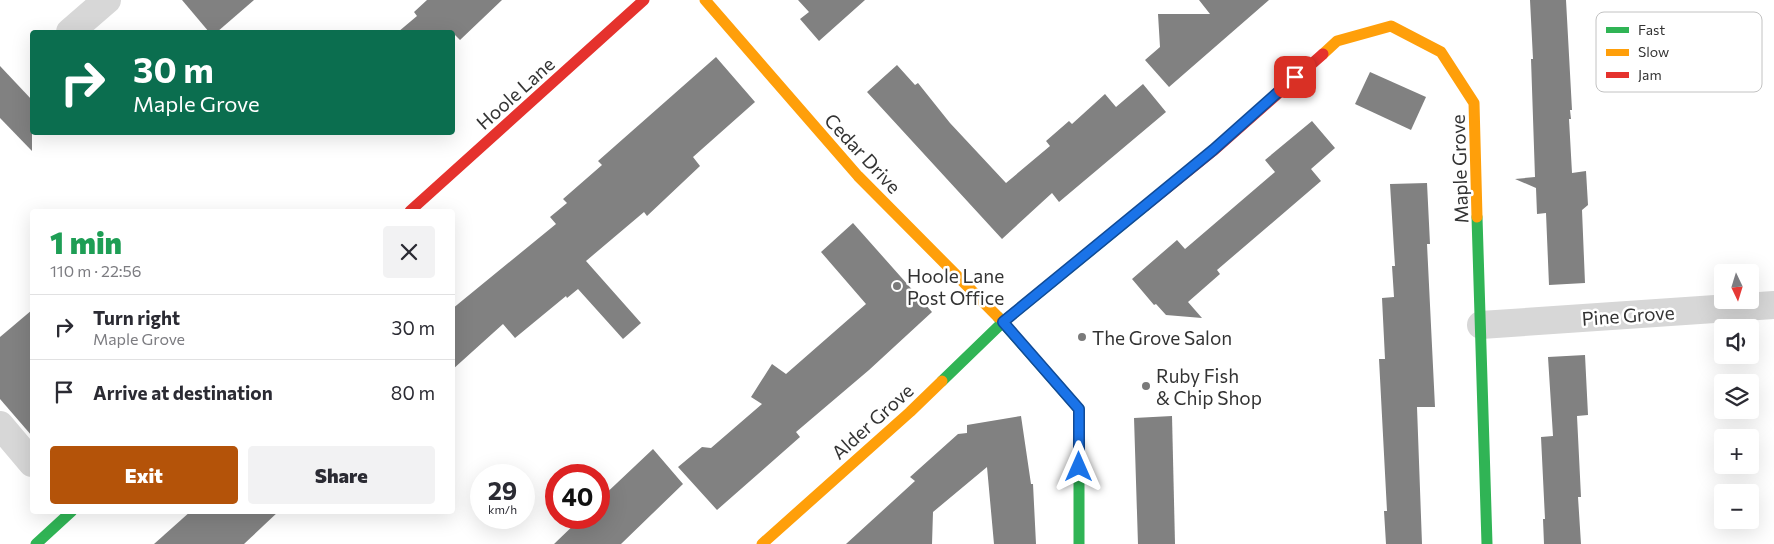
<!DOCTYPE html>
<html lang="en">
<head>
<meta charset="utf-8">
<style>
	body { margin:0; font-family:Commissioner,sans-serif; background:#f2f2f3; color:#2b2b33; height:100vh; display:flex; flex-direction:column; font-size:19px; white-space:nowrap }
	* { box-sizing:border-box; margin:0 }
	p { font-size:16px; color:#7c7c81 }
	.icon { flex:none; width:28px; height:28px; fill:none; stroke:currentColor; stroke-width:2; stroke-linecap:round; stroke-linejoin:round }
	.map { position:relative; flex:1; overflow:hidden }
	.drawer { position:absolute; left:30px; top:209px; width:425px; height:305px; display:flex; flex-direction:column; background:#fff; border-radius:5px; box-shadow:0 5px 20px #0002 }
	.drawer>* { flex:none }
	.hud { position:absolute; left:30px; top:30px; width:425px; height:105px; border-radius:5px; box-shadow:0 5px 20px #0002; background:#0b6e4f; color:#fff; overflow:hidden }
	.needle { width:32px; rotate:176deg }
	.buttons { position:absolute; left:1714px; top:264px; display:grid; gap:10px }
	.buttons a { display:grid; place-items:center; width:45px; height:45px; border-radius:5px; background:#fff; box-shadow:0 5px 20px #0002; font-size:25px }
	.speed { position:absolute; left:470px; top:464px; display:flex; gap:10px; font-size:25px; font-weight:700; text-align:center }
	.speed>* { display:grid; place-content:center; width:65px; height:65px; border-radius:50%; background:#fff; box-shadow:0 5px 20px #0002; line-height:1 }
	.speed small { font-size:12px; font-weight:400 }
	.speed .limit { border:8px solid #d22; background:#fff; color:#111 }
	.pin { position:absolute; display:grid; place-items:center; width:42px; height:42px; color:#fff; margin:-21px; border-radius:10px; box-shadow:0 2px 8px #0006 }
	.me { position:absolute; width:55px; margin:-28px; rotate:0deg; stroke-linejoin:round; filter:drop-shadow(0 0 4px #0008) }
	.turn { display:flex; align-items:center; gap:18px; height:105px; padding:0 20px; font-size:22px }
	.turn .icon { width:65px; height:65px; stroke-width:2.5 }
	.turn b { display:block; font-size:35px; line-height:42px }
	.round { display:grid; place-items:center; flex:none; width:52px; height:52px; border-radius:5px; background:#f2f2f3 }
	.headline { display:flex; align-items:center; justify-content:space-between; height:85px; padding:0 20px }
	h1 { font-size:30px; font-weight:800; line-height:38px; color:#1e9e55 }
	.action { display:flex; gap:10px; margin-top:auto; padding:10px 20px }
	.action a { flex:1; height:58px; border-radius:5px; background:#b45309; color:#fff; font-size:20px; font-weight:800; line-height:58px; text-align:center }
	.action a+a { background:#f2f2f3; color:#2b2b33 }
	ul { padding:0; list-style:none }
	li { display:flex; align-items:center; gap:15px; height:65px; padding:0 20px; border-top:1px solid #e1e1e2 }
	li div { flex:1 }
	li b { display:block; font-size:19px }
	li em { font-style:normal }
	.map>svg:first-child { display:block }
	.building { fill:#818181 }
	.lines { fill:none; stroke-linecap:round; stroke-linejoin:round }
	.street { stroke:#d7d7d7; stroke-width:28 }
	.fast { stroke:#30b455; stroke-width:11 }
	.slow { stroke:#ff9f0a; stroke-width:11 }
	.jam { stroke:#e5322d; stroke-width:11 }
	.route-casing { stroke:#114b97; stroke-width:12 }
	.route { stroke:#1a73e8; stroke-width:9 }
	.poi-dot { fill:#7a7a7a; stroke:#fff; stroke-width:2 }
	.labels { text-anchor:middle; dominant-baseline:central; stroke-width:5; stroke-linejoin:round; paint-order:stroke }
	.street-label { font-size:19px; fill:#333; stroke:#fff }
	.poi-label { font-size:19px; fill:#333; stroke:#fff; text-anchor:start }
	.key { fill:#fff; stroke:#c2c2c2; stroke-width:1 }
	.key-label { font-size:14px; fill:#333 }
</style>
</head>
<body>
<div class="map">
<svg width="1774" height="544" viewBox="0 0 1774 544">
	<rect width="100%" height="100%" fill="#fff"/>
	<!-- building -->
	<g class="building">
		<path d="M182 0H254L217 32H209Z"/>
		<path d="M427 0H502L460 40 452 32H398L417 16 414 12Z"/>
		<path d="M798 0H865L819 41 800 19 809 12Z"/>
		<path d="M1199 0H1269L1169 87 1145 60 1160 47 1158 14H1210Z"/>
		<path d="M1530 0H1566L1572 110H1570L1571 119H1569L1572 173 1586 171 1588 205 1582 210 1585 283 1549 285 1546 213 1537 214 1536 188 1515 179 1535 177 1531 59H1533Z"/>
		<path d="M716 57 755 102 693 157 700 166 647 216 644 212 586 261 641 323 623 339 578 289 567 298 566 296 515 338 503 324 452 370V309L556 224 550 217 567 203 563 199 602 165 598 161Z"/>
		<path d="M897 65 915 85 918 83 950 123 1006 183 1050 146 1046 141 1069 121 1072 124 1105 94 1116 107 1143 84 1166 112 1059 202 1052 193 1002 239 867 92Z"/>
		<path d="M0 66 32 100V151L0 118Z"/>
		<path d="M1370 72 1426 97 1411 130 1355 104Z"/>
		<path d="M1312 121 1335 148 1311 169 1321 181 1217 270 1220 274 1188 302 1202 318 1166 315 1156 304 1154 305 1132 279 1177 240 1185 249 1275 172 1265 160Z"/>
		<path d="M1427 183 1430 244H1427L1435 407H1417L1422 544H1386L1384 511H1387L1379 359H1385L1382 298 1394 297 1392 266H1395L1390 184Z"/>
		<path d="M853 223 932 312 869 370 796 432 800 437 717 510 678 467 702 447 711 448 762 404 751 397 772 364 786 374 866 304 821 252Z"/>
		<path d="M32 310V436L0 399V337Z"/>
		<path d="M1585 355 1588 415 1577 416 1581 497H1578L1581 544H1544L1543 519H1545L1541 437 1553 436 1548 357Z"/>
		<path d="M1021 416 1031 484H1033L1036 544H994L987 467 933 512 932 544H846L915 481 910 477 958 434 967 433V425Z"/>
		<path d="M1172 416 1175 544H1138L1134 418Z"/>
		<path d="M653 449 683 484 621 544H554L581 518H599V500Z"/>
		<path d="M191 511H279L244 544H154Z"/>
	</g>
	<g class="lines">
		<!-- street -->
		<g class="street">
			<path d="M70 32 107 0"/>
			<path d="M1481 325 1774 305"/>
			<path d="M0 425 32 463"/>
		</g>
		<!-- fast -->
		<g class="fast">
			<path d="M1477 217 1487 544"/>
			<path d="M998 317 1079 409V544"/>
			<path d="M942 381 1003 322 1145 206"/>
			<path d="M36 544 72 511"/>
		</g>
		<!-- slow -->
		<g class="slow">
			<path d="M705 0 858 176 998 317"/>
			<path d="M1323 54 1337 41 1391 26 1441 52 1474 103 1477 217"/>
			<path d="M762 544 910 412 942 381"/>
		</g>
		<!-- jam -->
		<g class="jam">
			<path d="M1145 206 1213 151 1323 54"/>
			<path d="M410 211 644 0"/>
		</g>
	</g>
	<g class="lines">
		<!-- route casing -->
		<g class="route-casing">
			<path id="route" d="M1079 467V409L1003 322 1213 150 1295 77"/>
		</g>
		<!-- route -->
		<use href="#route" class="route"/>
	</g>
	<!-- markers -->
	<g class="poi-dot">
		<circle cx="897" cy="286" r="5"/>
		<circle cx="1082" cy="337" r="5"/>
		<circle cx="1146" cy="386" r="5"/>
	</g>
	<g class="labels">
		<!-- street labels -->
		<g class="street-label">
			<text transform="translate(515 93) rotate(-42)">Hoole Lane</text>
			<text transform="translate(863 153) rotate(47)">Cedar Drive</text>
			<text transform="translate(1459 169) rotate(-92)">Maple Grove</text>
			<text transform="translate(1628 315) rotate(-4)">Pine Grove</text>
			<text transform="translate(872 421) rotate(-42)">Alder Grove</text>
		</g>
		<!-- poi labels -->
		<g class="poi-label">
			<text x="907" y="275">Hoole Lane<tspan x="907" dy="22">Post Office</tspan></text>
			<text x="1092" y="337">The Grove Salon</text>
			<text x="1156" y="375">Ruby Fish<tspan x="1156" dy="22">&amp; Chip Shop</tspan></text>
		</g>
	</g>
	<!-- legend -->
	<rect x="1596" y="12" width="166" height="80" rx="8" class="key"/>
	<rect x="1606" y="27" width="23" height="6" fill="#30b455"/>
	<rect x="1606" y="49" width="23" height="7" fill="#ff9f0a"/>
	<rect x="1606" y="72" width="23" height="6" fill="#e5322d"/>
	<g class="key-label">
		<text x="1638" y="35">Fast</text>
		<text x="1638" y="57">Slow</text>
		<text x="1638" y="80">Jam</text>
	</g>
</svg>
<div class="buttons">
<a><svg class="needle" viewBox="-14 -14 28 28"><path d="M0-13l5 13h-10z" fill="#e53935"/><path d="M0 13l5-13h-10z" fill="#7c7c81"/></svg></a>
<a><svg class="icon" aria-label="sound" viewBox="0 0 24 24"><path d="M4 9h4l5-4v14l-5-4H4zM17 9q2 3 0 6"/></svg></a>
<a><svg class="icon" aria-label="layers" viewBox="0 0 24 24"><path d="M12 4l9 5-9 5-9-5zM3 14l9 5 9-5"/></svg></a>
<a>+</a>
<a>−</a>
</div>
<div class="speed"><div>29<small>km/h</small></div><div class="limit">40</div></div>
<div class="pin" style="left:1295px;top:77px;background:#d93025"><svg class="icon" aria-label="arrive" viewBox="0 0 24 24"><path d="M6 21V4h12l-3 4 3 4H6"/></svg></div>
<svg class="me" style="left:1079px;top:467px" viewBox="-20 -20 40 40"><path d="M0-17L14 15 0 8-14 15z" fill="#1a73e8" stroke="#fff" stroke-width="4"/></svg>
<div class="hud">
<div class="turn"><svg class="icon" aria-label="right" viewBox="0 0 24 24"><path d="M7 20v-9h11M14 6l5 5-5 5"/></svg><div><b>30 m</b>Maple Grove</div></div>
</div>
<section class="drawer">
<div class="headline"><div><h1>1 min</h1><p>110 m · 22:56</p></div><a class="round"><svg class="icon" aria-label="close" viewBox="0 0 24 24"><path d="M6 6l12 12M18 6L6 18"/></svg></a></div>
<ul>
<li><svg class="icon" aria-label="right" viewBox="0 0 24 24"><path d="M7 20v-9h11M14 6l5 5-5 5"/></svg><div><b>Turn right</b><p>Maple Grove</p></div><em>30 m</em></li>
<li><svg class="icon" aria-label="arrive" viewBox="0 0 24 24"><path d="M6 21V4h12l-3 4 3 4H6"/></svg><div><b>Arrive at destination</b></div><em>80 m</em></li>
</ul>
<div class="action"><a>Exit</a><a>Share</a></div>
</section>
</div>
</body>
</html>
